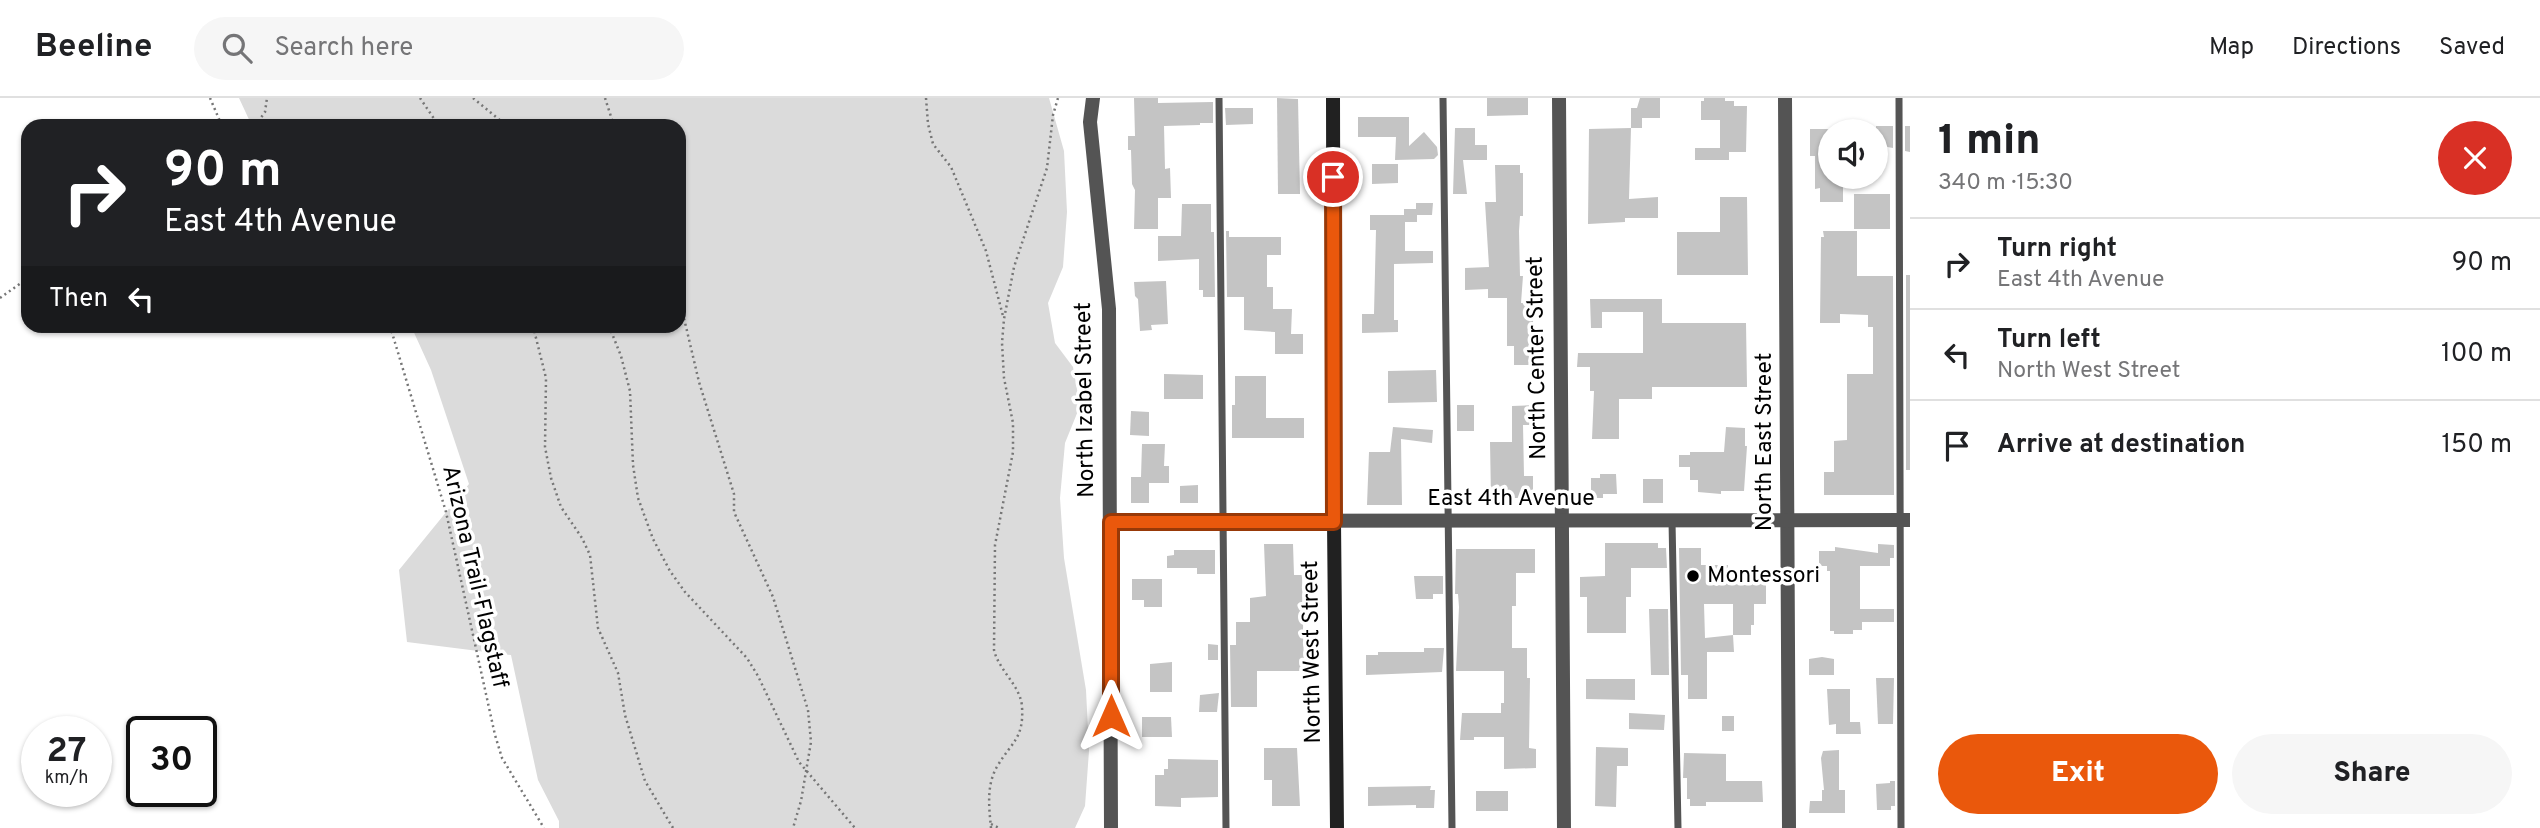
<!DOCTYPE html>
<html lang="en">
<head>
<meta charset="utf-8">
<style>
	body { margin:0; font-family:Overpass,sans-serif; background:#f6f6f6; color:#202124; height:100vh; display:flex; flex-direction:column; font-size:26px; white-space:nowrap }
	* { box-sizing:border-box; margin:0 }
	p { font-size:23px; color:#757577 }
	.icon { flex:none; width:38px; height:38px; fill:none; stroke:currentColor; stroke-width:2; stroke-linecap:round; stroke-linejoin:round }
	.map { position:relative; flex:1; overflow:hidden }
	.side { display:flex; flex-direction:column; background:#fff; width:630px }
	.side>* { flex:none }
	.hud { position:absolute; left:21px; top:21px; width:665px; height:214px; border-radius:21px; box-shadow:0 2px 5px #0004; background:#202124; color:#fff; overflow:hidden }
	.controls { position:absolute; left:1818px; top:21px; display:grid; gap:14px }
	.controls a { display:grid; place-items:center; width:70px; height:70px; border-radius:50%; background:#fff; box-shadow:0 2px 5px #0004; font-size:35px }
	.speed { position:absolute; left:21px; top:618px; display:flex; gap:14px; font-size:35px; font-weight:700; text-align:center }
	.speed>* { display:grid; place-content:center; width:91px; height:91px; border-radius:50%; background:#fff; box-shadow:0 2px 5px #0004; line-height:1 }
	.speed small { font-size:18px; font-weight:400 }
	.speed .limit { border:4px solid #111; border-radius:10px; background:#fff; color:#111 }
	.pin { position:absolute; display:grid; place-items:center; width:60px; height:60px; color:#fff; margin:-30px; border:4px solid #fff; border-radius:50%; box-shadow:0 2px 7px #0007 }
	.me { position:absolute; width:77px; margin:-38px; rotate:0deg; stroke-linejoin:round; filter:drop-shadow(0 0 5px #0008) }
	.turn { display:flex; align-items:center; gap:24px; height:147px; padding:0 28px; font-size:32px }
	.turn .icon { width:91px; height:91px; stroke-width:2.5 }
	.turn b { display:block; font-size:49px; line-height:60px }
	.then { display:flex; align-items:center; height:66px; padding:0 28px; background:#0003; gap:14px; font-size:26px }
	.round { display:grid; place-items:center; flex:none; width:74px; height:74px; border-radius:37px; background:#f6f6f6 }
	.overview { display:flex; align-items:center; justify-content:space-between; height:119px; padding:0 28px }
	h1 { font-size:42px; font-weight:800; line-height:52px }
	.button { display:flex; gap:14px; margin-top:auto; padding:14px 28px }
	.button a { flex:1; height:80px; border-radius:42px; background:#ea580c; color:#fff; font-size:28px; font-weight:800; line-height:80px; text-align:center }
	.button a+a { background:#f6f6f6; color:#202124 }
	ul { padding:0; list-style:none }
	li { display:flex; align-items:center; gap:21px; height:91px; padding:0 28px; border-top:2px solid #e0e0e0 }
	li div { flex:1 }
	li b { display:block; font-size:26px }
	li em { font-style:normal }
	header { display:flex; align-items:center; gap:42px; box-sizing:border-box; height:98px; padding:0 35px; background:#fff; border-bottom:2px solid #e0e0e0 }
	header strong { font-size:33px }
	nav { display:flex; gap:38px; margin-inline-start:auto; font-size:24px }
	.search { width:490px; height:63px; background:#f6f6f6; display:flex; align-items:center; gap:18px; box-sizing:border-box; padding:0 24px; border-radius:38px; color:#757577; font-size:26px }
	main { display:flex; flex:1; min-height:0 }
	.map>svg:first-child { display:block }
	.green { fill:#dbdbdb }
	.building { fill:#c4c4c4; fill-rule:evenodd }
	.lines { fill:none; stroke-linecap:round; stroke-linejoin:round }
	.path { stroke:#767676; stroke-width:2.5; stroke-dasharray:2 3.5; stroke-linecap:butt }
	.lane { stroke:#545454; stroke-width:7 }
	.street { stroke:#545454; stroke-width:14 }
	.secondary { stroke:#212121; stroke-width:14 }
	.route-casing { stroke:#983908; stroke-width:18 }
	.route { stroke:#ea580c; stroke-width:12 }
	.poi-dot { fill:#000; stroke:#fff; stroke-width:2.5 }
	.labels { text-anchor:middle; dominant-baseline:central; stroke-width:7; stroke-linejoin:round; paint-order:stroke }
	.street-label { font-size:23px; fill:#000; stroke:#fff }
	.poi-label { font-size:23px; fill:#000; stroke:#fff; text-anchor:start }
</style>
</head>
<body>
<header>
<strong>Beeline</strong>
<div class="search"><svg class="icon" aria-label="search" viewBox="0 0 24 24"><circle cx="10" cy="10" r="6"/><path d="M15 15l6 6"/></svg>Search here</div>
<nav><a>Map</a><a>Directions</a><a>Saved</a></nav>
</header>
<main>
<div class="map">
<svg width="1910" height="730" viewBox="0 0 1910 730">
	<rect width="100%" height="100%" fill="#fff"/>
	<!-- green -->
	<path class="green" d="M239 0H1049L1064 53 1067 114 1063 169 1048 205 1055 245 1073 269 1080 308 1065 345 1060 400 1064 460 1086 592 1089 653 1085 708 1075 730H559V723L538 682 511 557 407 544 399 472 469 386 431 272 411 228H679V28H252Z"/>
	<!-- building -->
	<g class="building">
		<path d="M1134 0H1158V5L1213 4V25H1200V27L1164 28 1165 71 1170 70 1171 100H1158V131H1134L1135 92 1132 86 1131 52H1128V38H1135Z"/>
		<path d="M1277 0 1298 1 1300 96H1278Z"/>
		<path d="M1487 0H1528V17L1487 18Z"/>
		<path d="M1640 0H1660V20H1642V30H1631V10H1637Z"/>
		<path d="M1704 0H1725V3H1734V8H1747L1746 54H1729V62H1695V50H1720V22H1701V3H1704Z"/>
		<path d="M1225 10H1253V26L1226 27Z"/>
		<path d="M1358 19H1409V48L1424 34 1437 49 1438 57 1434 61 1395 62 1396 39H1358Z"/>
		<path d="M1876 28H1893V50L1876 47Z"/>
		<path d="M1905 28H1910V54L1905 53Z"/>
		<path d="M1455 30H1475V47H1487V62H1463L1467 96H1453Z"/>
		<path d="M1631 30 1629 101 1658 99V120H1625V124L1588 126 1589 31Z"/>
		<path d="M1810 31H1830V79H1843V104H1820V90L1815 91V58H1810Z"/>
		<path d="M1372 66H1398V85L1372 86Z"/>
		<path d="M1495 67H1520V75H1523V118H1520L1519 133 1520 178H1523L1521 205H1533V267H1514V248H1507V200H1488V191L1465 192V170L1489 169 1485 104H1496Z"/>
		<rect x="1854" y="96" width="36" height="35"/>
		<path d="M1720 99H1747L1748 177H1677V134H1720Z"/>
		<path d="M1416 105H1433L1432 117H1417V124H1405V153H1433V165L1394 166V222H1398V234L1362 235V216H1374L1376 132H1370V117H1404V111H1416Z"/>
		<path d="M1182 106H1211V134H1214L1215 199H1203V192H1199V161L1158 163V138H1181Z"/>
		<path d="M1226 133H1229V139H1281V157H1267V189H1273V211H1292L1291 236H1303V256H1275V234L1244 232V199H1227Z"/>
		<path d="M1823 133H1857V178H1893L1894 397H1824V374H1834V343L1847 342V276H1873V229H1868V217L1840 216V225H1820L1821 139H1824Z"/>
		<rect x="1906" y="177" width="4" height="195"/>
		<path d="M1166 183 1168 226 1151 227 1152 232 1140 233 1138 201 1135 198 1134 184Z"/>
		<path d="M1590 201H1662V225H1746L1747 289H1652V301H1619V341H1592L1594 293H1590V269H1577L1578 255H1643V214H1602V230H1591Z"/>
		<path d="M1436 272 1437 304 1388 305V273Z"/>
		<path d="M1164 276 1203 277V301H1164Z"/>
		<path d="M1235 278H1266V320H1304V340H1232V307H1235Z"/>
		<rect x="1457" y="307" width="17" height="26"/>
		<path d="M1535 307V327H1523L1524 378H1533V400H1491L1490 344H1512V308Z"/>
		<path d="M1131 313 1149 314V338L1130 337Z"/>
		<path d="M1393 329 1433 332 1432 345 1401 341 1402 407H1367L1369 354H1390Z"/>
		<path d="M1726 329 1745 330V348H1747L1744 393H1721V396L1698 394V382H1690V369H1679V357H1690V354H1724Z"/>
		<path d="M1142 346H1165L1164 368H1169V385H1149V405H1131V379H1141Z"/>
		<path d="M1600 376H1616L1617 396H1603V400H1591V380H1600Z"/>
		<rect x="1643" y="381" width="20" height="24"/>
		<path d="M1198 387V405H1180V388Z"/>
		<path d="M1605 445H1658V450H1666L1667 470H1631V499H1626V535H1587V499H1580V479L1605 478Z"/>
		<path d="M1264 446H1293L1294 477H1302L1304 573H1257V609H1231L1230 547H1236V524H1250V500L1266 498Z"/>
		<path d="M1878 446 1894 447V460H1890V468H1860V511H1894V524H1862V532H1853V536H1834V533H1830V473H1827V468H1819V453H1835V449L1878 455Z"/>
		<path d="M1679 450H1701V467H1728L1727 484H1766V506H1754V527H1751V537H1733L1734 554H1707V601H1688V577H1681ZM1704 506H1733V537L1705 540Z"/>
		<path d="M1456 451H1535V475H1516V508H1512V550H1527V580H1530L1529 650 1536 651V670L1504 671V639H1474V642H1460L1462 615H1501V605H1504V573H1456L1459 509 1458 496H1455Z"/>
		<path d="M1174 452H1215V476H1197V470H1167V458L1174 457Z"/>
		<path d="M1414 478H1443V496H1433V501H1416Z"/>
		<path d="M1132 481H1162V509H1144V502H1132Z"/>
		<path d="M1649 511H1668L1669 577H1651Z"/>
		<path d="M1208 546 1218 547V562H1208Z"/>
		<path d="M1424 550H1444L1442 574 1366 577V557H1378V554H1424Z"/>
		<path d="M1822 559 1834 561V577H1809V561Z"/>
		<path d="M1172 564V594H1150V566Z"/>
		<path d="M1876 580H1894L1893 626H1878Z"/>
		<path d="M1586 581H1635V602L1586 601Z"/>
		<path d="M1827 591H1850V624H1860L1861 636H1836V626L1829 627Z"/>
		<path d="M1219 595 1217 614H1199L1200 597Z"/>
		<path d="M1629 615 1665 617 1664 632 1629 631Z"/>
		<rect x="1722" y="618" width="12" height="15"/>
		<path d="M1142 619H1171L1172 639H1142Z"/>
		<path d="M1596 649 1628 650V668H1617L1616 709 1595 708Z"/>
		<path d="M1264 650H1297L1300 708H1272V682H1264Z"/>
		<path d="M1839 652V692H1845V715H1809L1810 703H1822V692H1824L1821 660 1823 653Z"/>
		<path d="M1684 655 1726 656V683H1762L1763 704H1706V708H1690V701H1687V680H1683Z"/>
		<path d="M1168 661 1218 662V699L1181 700V709L1155 708V677H1164V671H1168Z"/>
		<path d="M1890 683H1895V708H1891V712H1877L1876 686 1890 685Z"/>
		<path d="M1431 688 1430 692H1435L1434 710H1416V707L1368 708V689Z"/>
		<rect x="1476" y="693" width="32" height="20"/>
	</g>
	<g class="lines">
		<!-- path -->
		<g class="path">
			<path d="M210 0 222 28"/>
			<path d="M420 0 439 28"/>
			<path d="M473 0 507 28"/>
			<path d="M605 0 614 28"/>
			<path d="M926 0 928 26 933 46 951 69 986 153 1003 218"/>
			<path d="M214 28 220 24"/>
			<path d="M255 28 265 14 267 0"/>
			<path d="M679 199 699 284 734 396V414L773 499 808 612 811 644 801 703 793 730"/>
			<path d="M0 200 28 180"/>
			<path d="M390 228 446 414 495 637 502 660 544 730"/>
			<path d="M533 228 546 280 545 349 551 380 561 409 582 440 590 457 598 530 618 575 625 617 645 683 673 730"/>
			<path d="M609 228 621 258 630 293 633 367 638 400 653 441 670 473 685 494 747 560 758 578 799 664 855 730"/>
			<path d="M991 726 999 730"/>
			<path d="M991 730C989 709 986 686 998 667 1012 644 1024 640 1022 609 1021 588 999 573 994 552L995 447 1013 354V325L1004 280 1002 245 1004 221 1014 169 1047 70 1053 17 1058 0"/>
		</g>
		<!-- lane -->
		<g class="lane">
			<path d="M1219 0 1226 730"/>
			<path d="M1443 0 1452 730"/>
			<path d="M1899 0 1901 730"/>
			<path d="M1672 423 1678 730"/>
		</g>
		<!-- street -->
		<g class="street">
			<path d="M1093 0 1090 24 1109 211 1111 730"/>
			<path d="M1559 0 1564 730"/>
			<path d="M1785 0 1789 730"/>
			<path d="M1111 423 1910 422"/>
		</g>
		<!-- secondary -->
		<path class="secondary" d="M1333 0 1334 424 1337 730"/>
	</g>
	<g class="lines">
		<!-- route casing -->
		<g class="route-casing">
			<path id="route" d="M1111 618V424H1334L1333 79"/>
		</g>
		<!-- route -->
		<use href="#route" class="route"/>
	</g>
	<!-- markers -->
	<circle class="poi-dot" cx="1693" cy="478" r="7"/>
	<g class="labels">
		<!-- street labels -->
		<g class="street-label">
			<text transform="translate(1538 260) rotate(-91)">North Center Street</text>
			<text transform="translate(1086 302) rotate(-91)">North Izabel Street</text>
			<text transform="translate(1765 344) rotate(-90)">North East Street</text>
			<text x="1511" y="401">East 4th Avenue</text>
			<text transform="translate(474 479) rotate(77)">Arizona Trail-Flagstaff</text>
			<text transform="translate(1313 554) rotate(-91)">North West Street</text>
		</g>
		<!-- poi labels -->
		<g class="poi-label">
			<text x="1707" y="478">Montessori</text>
		</g>
	</g>
</svg>
<div class="controls">
<a><svg class="icon" aria-label="sound" viewBox="0 0 24 24"><path d="M4 9h4l5-4v14l-5-4H4zM17 9q2 3 0 6"/></svg></a>
</div>
<div class="speed"><div>27<small>km/h</small></div><div class="limit">30</div></div>
<div class="pin" style="left:1333px;top:79px;background:#d93025"><svg class="icon" aria-label="arrive" viewBox="0 0 24 24"><path d="M6 21V4h12l-3 4 3 4H6"/></svg></div>
<svg class="me" style="left:1111px;top:618px" viewBox="-20 -20 40 40"><path d="M0-17L14 15 0 8-14 15z" fill="#ea580c" stroke="#fff" stroke-width="4"/></svg>
<div class="hud">
<div class="turn"><svg class="icon" aria-label="right" viewBox="0 0 24 24"><path d="M7 20v-9h11M14 6l5 5-5 5"/></svg><div><b>90 m</b>East 4th Avenue</div></div>
<div class="then">Then<svg class="icon" aria-label="left" viewBox="0 0 24 24"><path d="M17 20v-9H6M10 6l-5 5 5 5"/></svg></div>
</div>
</div>
<section class="side">
<div class="overview"><div><h1>1 min</h1><p>340 m · 15:30</p></div><a class="round" style="background:#d93025;color:#fff"><svg class="icon" aria-label="close" viewBox="0 0 24 24"><path d="M6 6l12 12M18 6L6 18"/></svg></a></div>
<ul>
<li><svg class="icon" aria-label="right" viewBox="0 0 24 24"><path d="M7 20v-9h11M14 6l5 5-5 5"/></svg><div><b>Turn right</b><p>East 4th Avenue</p></div><em>90 m</em></li>
<li><svg class="icon" aria-label="left" viewBox="0 0 24 24"><path d="M17 20v-9H6M10 6l-5 5 5 5"/></svg><div><b>Turn left</b><p>North West Street</p></div><em>100 m</em></li>
<li><svg class="icon" aria-label="arrive" viewBox="0 0 24 24"><path d="M6 21V4h12l-3 4 3 4H6"/></svg><div><b>Arrive at destination</b></div><em>150 m</em></li>
</ul>
<div class="button"><a>Exit</a><a>Share</a></div>
</section>
</main>
</body>
</html>
